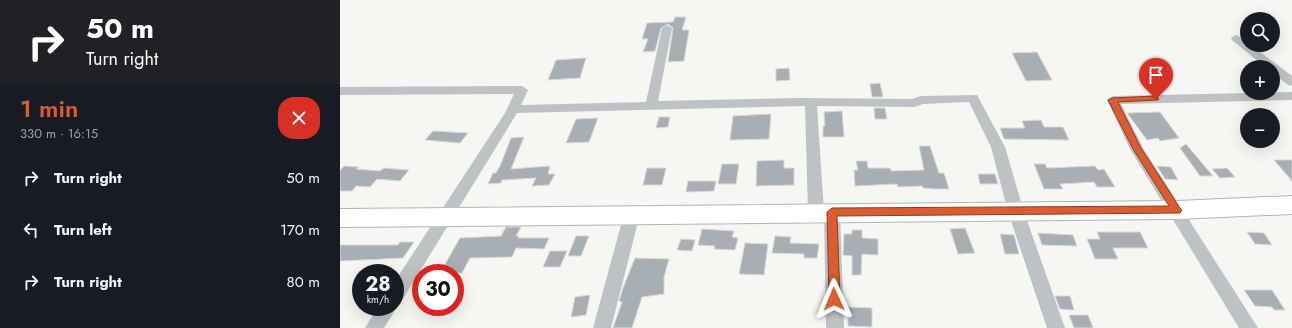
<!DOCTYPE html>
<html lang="en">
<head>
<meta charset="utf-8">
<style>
	body { margin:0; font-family:Jost,sans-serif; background:#20242c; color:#f1f3f6; height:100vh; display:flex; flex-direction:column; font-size:15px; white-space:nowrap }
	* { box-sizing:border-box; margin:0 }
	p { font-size:13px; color:#9ea1a6 }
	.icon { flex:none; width:22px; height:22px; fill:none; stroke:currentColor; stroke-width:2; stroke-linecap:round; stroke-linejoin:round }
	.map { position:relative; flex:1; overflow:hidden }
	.sheet { display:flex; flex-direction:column; background:#171b24; width:340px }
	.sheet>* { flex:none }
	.banner { background:#202124; color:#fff; overflow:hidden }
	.controls { position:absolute; left:900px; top:12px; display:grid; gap:8px }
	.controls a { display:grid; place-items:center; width:40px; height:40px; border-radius:50%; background:#171b24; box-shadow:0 4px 16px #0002; font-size:20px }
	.speed { position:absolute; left:12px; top:264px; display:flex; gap:8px; font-size:20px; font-weight:700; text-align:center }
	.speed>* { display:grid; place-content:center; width:52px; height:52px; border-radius:50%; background:#171b24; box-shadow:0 4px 16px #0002; line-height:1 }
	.speed small { font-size:10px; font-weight:400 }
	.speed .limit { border:6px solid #d22; background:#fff; color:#111 }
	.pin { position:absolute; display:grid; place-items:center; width:34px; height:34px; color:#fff; margin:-41px -17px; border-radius:50% 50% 50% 0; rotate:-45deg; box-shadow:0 0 4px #0007 }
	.pin .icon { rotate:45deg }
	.me { position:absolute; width:44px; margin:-22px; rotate:359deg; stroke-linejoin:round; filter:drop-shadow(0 0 3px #0008) }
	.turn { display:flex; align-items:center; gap:14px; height:84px; padding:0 20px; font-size:18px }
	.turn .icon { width:52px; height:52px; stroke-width:2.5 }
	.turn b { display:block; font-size:28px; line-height:34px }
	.round { display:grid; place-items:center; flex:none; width:42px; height:42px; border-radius:16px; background:#20242c }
	.head { display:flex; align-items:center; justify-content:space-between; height:68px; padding:0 20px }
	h1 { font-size:24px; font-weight:600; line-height:30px; color:#d95d31 }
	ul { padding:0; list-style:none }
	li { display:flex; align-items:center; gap:12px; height:52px; padding:0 20px }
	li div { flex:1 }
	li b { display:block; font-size:15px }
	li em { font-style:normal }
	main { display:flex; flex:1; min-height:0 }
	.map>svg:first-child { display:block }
	.building { fill:#a7afb4; stroke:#d8d8d6 }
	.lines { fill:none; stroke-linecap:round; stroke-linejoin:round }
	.highway-casing { stroke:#b1b5b8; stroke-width:2 }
	.minor { fill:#bdc2c5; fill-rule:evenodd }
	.highway { fill:#fff; fill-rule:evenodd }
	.route { fill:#d95d31; stroke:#8d3c20 }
</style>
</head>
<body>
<main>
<section class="sheet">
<div class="banner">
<div class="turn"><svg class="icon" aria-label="right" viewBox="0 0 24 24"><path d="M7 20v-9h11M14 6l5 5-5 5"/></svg><div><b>50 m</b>Turn right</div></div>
</div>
<div class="head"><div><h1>1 min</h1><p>330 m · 16:15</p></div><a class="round" style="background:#d93025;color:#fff"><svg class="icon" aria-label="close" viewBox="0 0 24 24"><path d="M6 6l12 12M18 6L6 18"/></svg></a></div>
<ul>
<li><svg class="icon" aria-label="right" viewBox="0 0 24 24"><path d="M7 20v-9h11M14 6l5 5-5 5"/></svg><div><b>Turn right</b></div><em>50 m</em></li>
<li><svg class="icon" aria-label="left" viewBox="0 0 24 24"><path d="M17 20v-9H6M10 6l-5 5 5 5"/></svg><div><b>Turn left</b></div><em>170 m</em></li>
<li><svg class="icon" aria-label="right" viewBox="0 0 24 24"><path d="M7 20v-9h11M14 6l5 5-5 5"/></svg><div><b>Turn right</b></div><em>80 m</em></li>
</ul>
</section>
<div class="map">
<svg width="952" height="328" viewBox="0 0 952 328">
	<rect width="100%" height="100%" fill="#f6f6f3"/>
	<!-- building -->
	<g class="building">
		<path d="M335 17H346L342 30H349L344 61 328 62 333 28 328 24 321 28 315 51 303 52 308 39H302L307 23 333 22Z"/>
		<path d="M697 52 712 80 686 81 672 53Z"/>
		<path d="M246 58 240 78 208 80 216 60Z"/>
		<path d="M449 68 450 80 436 81V69Z"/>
		<path d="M540 83 543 97H532L530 84Z"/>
		<path d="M534 108H545L547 119H535Z"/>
		<path d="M502 111 504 137H483V126H485L484 112Z"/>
		<path d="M820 112 839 138 820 141 818 138 807 140 787 113Z"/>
		<path d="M431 114 429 139 390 140 393 116Z"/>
		<path d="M319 117H330L328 127 316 128Z"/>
		<path d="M258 118 249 142 226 143 236 119Z"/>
		<path d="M701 120 704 127H723L729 140 664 139 660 128H685L682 121Z"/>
		<path d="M93 131 128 133 120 143 85 140Z"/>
		<path d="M184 137 171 169 210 166 208 174H215L209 185 192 186 196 178 162 180 161 183 148 184 153 173H156L160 166 171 138Z"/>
		<path d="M846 144 873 176H860L840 148Z"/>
		<path d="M579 146H590L599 173H604L609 189H595L583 188 582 186 558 187 557 184 515 186 514 170H518L516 161H527L528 168H550L551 171 584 170Z"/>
		<path d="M444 160V168H454V185L416 186 417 161Z"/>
		<path d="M934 160H952V181Z"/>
		<path d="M382 164H399L396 184H378Z"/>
		<path d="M694 164H705L707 168 755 166 758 170 764 169 775 187H757L754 182 720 184 723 189H704Z"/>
		<path d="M4 166 19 167 16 169 40 171 44 168 69 170 60 181 37 179 30 187 16 186 12 191H0V171Z"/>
		<path d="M817 166 831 167 838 180 825 179Z"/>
		<path d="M307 168H326L322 185H303Z"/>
		<path d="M887 168 895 177 880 178 872 169Z"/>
		<path d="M638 174H655L658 184H640Z"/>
		<path d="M348 181H376L374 191 346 192Z"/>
		<path d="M166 227H181L176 236H179L178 238H209L204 249 176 248 172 257 130 258 122 273H100L120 238 161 236Z"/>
		<path d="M625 228 635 253 618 254 610 229Z"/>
		<path d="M362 229 394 231 392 237 398 238 395 250 374 249 375 246 358 245Z"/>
		<path d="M512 230H522V238L538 239V255L522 254 521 275H512V256L503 255 504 234H512Z"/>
		<path d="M757 232H800L808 248H773L778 259H755L747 239H760Z"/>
		<path d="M907 232 924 233 932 245 915 244Z"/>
		<path d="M698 233 733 235 737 246 702 245Z"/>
		<path d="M660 234 674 235 679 254H665Z"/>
		<path d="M236 236H249L241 256H228Z"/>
		<path d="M435 236 451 237 450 243 479 244 477 258H464V254L432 253Z"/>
		<path d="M341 239 355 240 352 251 337 250Z"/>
		<path d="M60 242H74L63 258 0 261V245H58Z"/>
		<path d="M405 243 428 244 424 275 399 274Z"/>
		<path d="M210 251H227L220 267H203Z"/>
		<path d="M295 258 329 259 324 277V294L302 297 292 328H273L282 302 279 301 283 288Z"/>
		<path d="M904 290H932L945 310H934L932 307 915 306Z"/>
		<path d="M250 295 246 315 231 317 235 297Z"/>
		<path d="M715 296H730L734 310 720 309Z"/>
		<path d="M508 307 532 308V327L508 326Z"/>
		<path d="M729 315H748L753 328H734Z"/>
	</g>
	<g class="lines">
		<!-- highway casing -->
		<g class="highway-casing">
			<path id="highway" d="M952 196V214L837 219 0 227V209L837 201Z"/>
		</g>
		<!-- minor -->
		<g class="minor">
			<path d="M327 25 332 28 318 101 459 98 572 99 581 96 637 95 665 147 684 212 725 328H707L668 212 651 147 629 102 583 104 574 107 477 106 484 212 481 216 476 218 471 216 468 212 465 106 177 113 61 302 55 304 57 307 44 328H25L38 307H55V281L165 113 174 94 0 95V87L182 86 188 90 181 105 306 102 322 28Z"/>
			<path d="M896 35 907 41V45H911L952 76V86L948 85 933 73V67H925L892 40 891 38Z"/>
			<path d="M952 92V100L781 104 803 148 918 328H899L790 149 767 100 773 96Z"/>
			<path d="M492 206 497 208 500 212 504 328H486L484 212 487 208Z"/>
			<path d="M292 208 297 210 300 214 271 328H253L284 214 287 210Z"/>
		</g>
		<!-- highway -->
		<use href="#highway" class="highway"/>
	</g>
	<!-- route -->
	<path class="route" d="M816 96 819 99 818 100 778 102 801 148 840 208 842 210 840 213 497 216 500 299 498 303 494 304 490 303 489 299 487 212 492 208 829 206 793 149 768 100 772 98Z"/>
</svg>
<div class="controls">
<a><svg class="icon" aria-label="search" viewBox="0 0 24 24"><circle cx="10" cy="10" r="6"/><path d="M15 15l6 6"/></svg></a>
<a>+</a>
<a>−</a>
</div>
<div class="speed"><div>28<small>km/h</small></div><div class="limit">30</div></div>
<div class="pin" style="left:816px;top:99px;background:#d93025"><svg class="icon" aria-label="arrive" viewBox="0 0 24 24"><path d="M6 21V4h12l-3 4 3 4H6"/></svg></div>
<svg class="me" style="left:494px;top:299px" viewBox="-20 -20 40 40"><path d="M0-17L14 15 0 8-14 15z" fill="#d95d31" stroke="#fff" stroke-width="4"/></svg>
</div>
</main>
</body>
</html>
